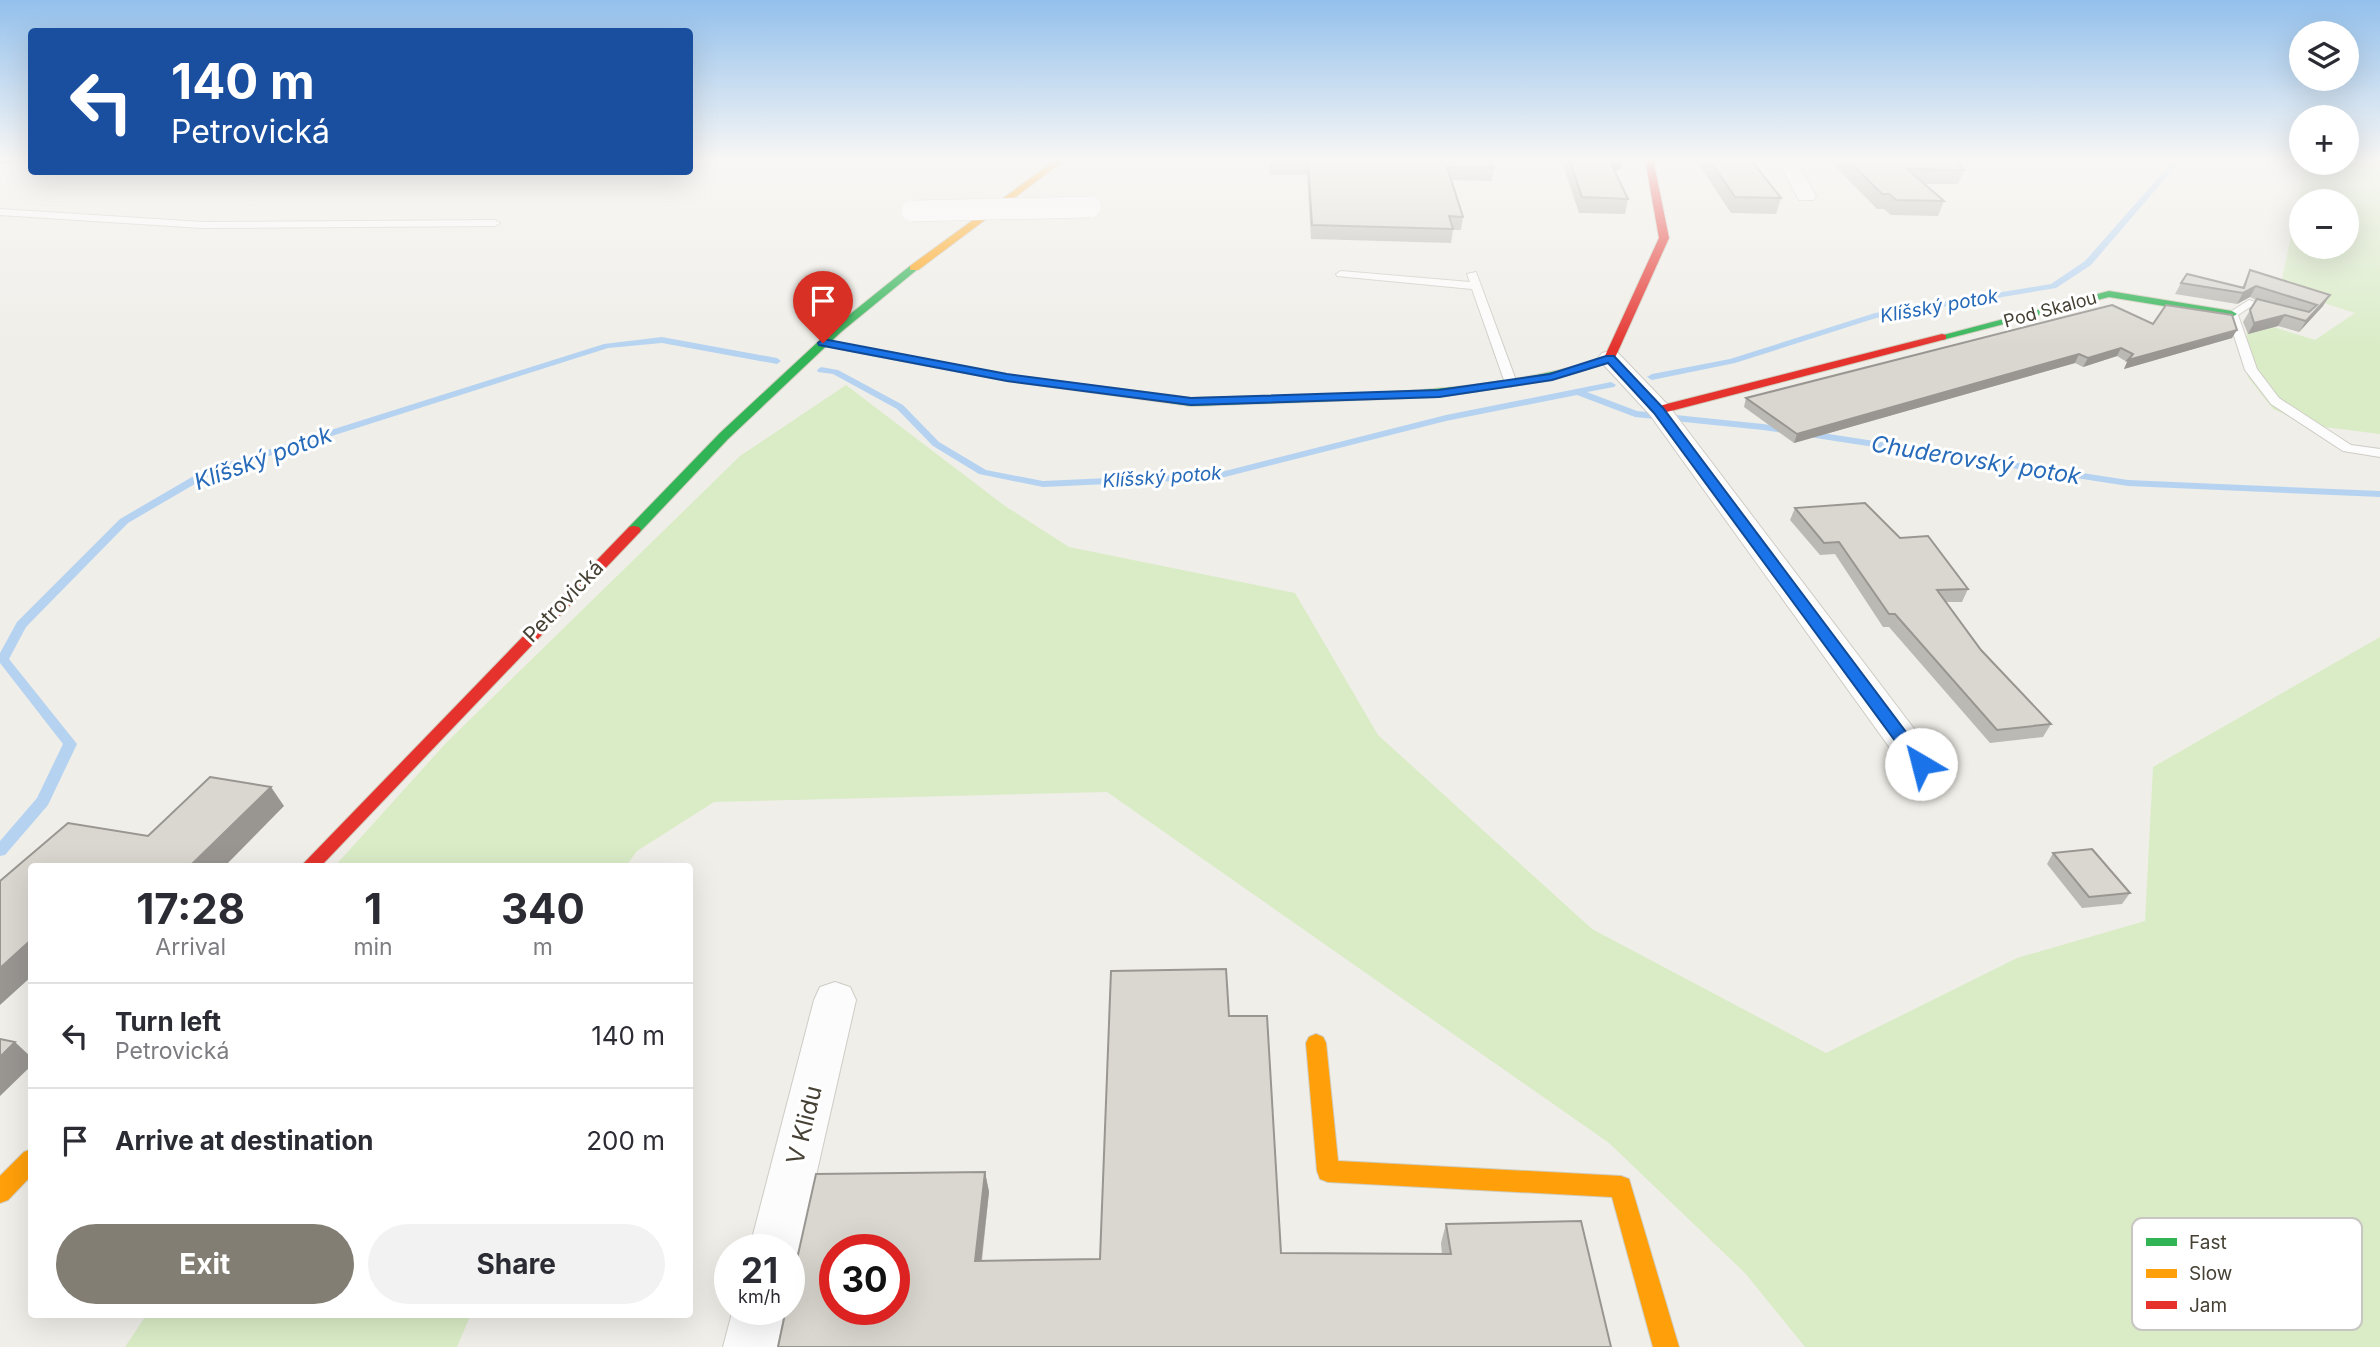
<!DOCTYPE html>
<html lang="en">
<head>
<meta charset="utf-8">
<style>
	body { margin:0; font-family:Inter,sans-serif; background:#f2f2f3; color:#2b2b33; height:100vh; display:flex; flex-direction:column; font-size:26px; white-space:nowrap }
	* { box-sizing:border-box; margin:0 }
	p { font-size:23px; color:#7c7c81 }
	.icon { flex:none; width:38px; height:38px; fill:none; stroke:currentColor; stroke-width:2; stroke-linecap:round; stroke-linejoin:round }
	.map { position:relative; flex:1; overflow:hidden }
	.details { position:absolute; left:28px; top:863px; width:665px; height:455px; display:flex; flex-direction:column; background:#fff; border-radius:7px; box-shadow:0 7px 28px #0002 }
	.details>* { flex:none }
	.hud { position:absolute; left:28px; top:28px; width:665px; height:147px; border-radius:7px; box-shadow:0 7px 28px #0002; background:#1a4fa0; color:#fff; overflow:hidden }
	.buttons { position:absolute; left:2289px; top:21px; display:grid; gap:14px }
	.buttons a { display:grid; place-items:center; width:70px; height:70px; border-radius:50%; background:#fff; box-shadow:0 7px 28px #0002; font-size:35px }
	.speed { position:absolute; left:714px; top:1234px; display:flex; gap:14px; font-size:35px; font-weight:700; text-align:center }
	.speed>* { display:grid; place-content:center; width:91px; height:91px; border-radius:50%; background:#fff; box-shadow:0 7px 28px #0002; line-height:1 }
	.speed small { font-size:18px; font-weight:400 }
	.speed .limit { border:10px solid #d22; background:#fff; color:#111 }
	.pin { position:absolute; display:grid; place-items:center; width:60px; height:60px; color:#fff; margin:-72px -30px; border-radius:50% 50% 50% 0; rotate:-45deg; box-shadow:0 0 7px #0007 }
	.pin .icon { rotate:45deg }
	.me { position:absolute; width:77px; margin:-38px; rotate:323deg; stroke-linejoin:round; filter:drop-shadow(0 0 5px #0008) }
	.turn { display:flex; align-items:center; gap:24px; height:147px; padding:0 28px; font-size:32px }
	.turn .icon { width:91px; height:91px; stroke-width:2.5 }
	.turn b { display:block; font-size:49px; line-height:60px }
	.eta { display:flex; justify-content:space-evenly; align-items:center; height:119px; text-align:center }
	.eta b { font-size:42px; font-weight:700; line-height:49px }
	.primary-button { display:flex; gap:14px; margin-top:auto; padding:14px 28px }
	.primary-button a { flex:1; height:80px; border-radius:42px; background:#827e73; color:#fff; font-size:28px; font-weight:700; line-height:80px; text-align:center }
	.primary-button a+a { background:#f2f2f3; color:#2b2b33 }
	ul { padding:0; list-style:none }
	li { display:flex; align-items:center; gap:21px; height:105px; padding:0 28px; border-top:2px solid #e1e1e2 }
	li div { flex:1 }
	li b { display:block; font-size:26px }
	li em { font-style:normal }
	.map>svg:first-child { display:block }
	.green { fill:#d9ecc6; fill-rule:evenodd }
	.lines { fill:none; stroke-linecap:round; stroke-linejoin:round }
	.stream { fill:#b5d3f1; fill-rule:evenodd }
	.lane-casing { stroke:#ceccc5; stroke-width:2 }
	.street-casing { stroke:#ceccc5; stroke-width:2 }
	.fast-casing { stroke:#d0ccbe; stroke-width:2 }
	.slow-casing { stroke:#d0ccbe; stroke-width:2 }
	.jam-casing { stroke:#d0ccbe; stroke-width:2 }
	.lane { fill:#fdfcfc; fill-rule:evenodd }
	.street { fill:#fdfcfc; fill-rule:evenodd }
	.fast { fill:#30b455; fill-rule:evenodd }
	.slow { fill:#ff9f0a; fill-rule:evenodd }
	.jam { fill:#e5322d; fill-rule:evenodd }
	.street-bridge-casing { stroke:#ceccc5; stroke-width:22; stroke-linecap:butt }
	.street-bridge { stroke:#fdfcfc; stroke-width:21 }
	.wall { fill:#bbb9b3 }
	.shaded-wall { fill:#999692 }
	.building { fill:#dad7d0; stroke:#999692; stroke-width:2; fill-rule:evenodd }
	.route { fill:#1a73e8; stroke:#114b97; stroke-width:2 }
	.labels { text-anchor:middle; dominant-baseline:central; stroke-width:6; stroke-linejoin:round; paint-order:stroke }
	.far-street-label { font-size:18px; fill:#464134; stroke:#fff }
	.far-water-label { font-size:19px; font-style:italic; fill:#266ab9; stroke:#fff }
	.street-label { font-size:21px; fill:#464134; stroke:#fff }
	.water-label { font-size:23px; font-style:italic; fill:#266ab9; stroke:#fff }
	.near-street-label { font-size:24px; fill:#464134; stroke:#fff }
	.key { fill:#fff; stroke:#c8c6c2; stroke-width:2 }
	.key-label { font-size:19px; fill:#464134 }
</style>
</head>
<body>
<div class="map">
<svg width="2380" height="1347" viewBox="0 0 2380 1347">
	<rect width="100%" height="100%" fill="#f0eee8"/>
	<!-- green -->
	<g class="green">
		<path d="M2347 159H2380V434L2308 425 2273 409 2248 377 2241 355 2251 320 2315 340 2355 313 2280 289 2306 163H2347ZM2301 201H2347V247H2301Z"/>
		<path d="M846 385 1005 506 1069 547 1295 593 1378 735 1592 929 1826 1053 2017 958 2145 921 2153 767 2380 637V1347H1805L1745 1273 1609 1143 1107 792 714 802 637 851 626 866H335L446 743 740 456Z"/>
		<path d="M147 1314H471L457 1347H125Z"/>
	</g>
	<g class="lines">
		<!-- stream -->
		<g class="stream">
			<path d="M2175 159H2182L2091 265 2056 288 1876 318 1735 363 1652 380 1647 377 1652 374 1730 359 1875 313 2051 284 2085 261Z"/>
			<path d="M662 337 777 358 781 361 777 364 662 343 608 348 212 474 128 523 26 627 9 659 77 744 48 805 5 855 0 856V841L37 798 63 744 0 663V653L17 622 120 519 204 470 604 344Z"/>
			<path d="M821 367 838 370 903 405 939 442 986 470 1043 481 1217 473 1446 415 1611 382 1616 385 1614 387 1587 392 1637 411 1763 424 2128 480 2380 491V497L2128 486 1763 430 1635 417 1577 395 1446 421 1217 479 1043 487 979 474 933 446 897 409 833 374 818 372 817 370Z"/>
		</g>
		<!-- lane casing -->
		<g class="lane-casing">
			<g id="lane">
				<path d="M0 209 202 222 495 220 500 223 495 226 202 228 0 215Z"/>
				<path d="M1341 271 1470 282 1467 274 1476 272 1517 383 1511 387 1505 383 1472 289 1337 276 1336 274Z"/>
				<path d="M2249 300 2279 310 2274 313 2250 307 2238 315 2257 369 2279 398 2351 445 2380 449V457L2343 451 2271 404 2245 370 2227 314Z"/>
			</g>
		</g>
		<!-- street casing -->
		<g class="street-casing">
			<g id="street">
				<path d="M1777 159H1795L1816 196 1813 200H1799Z"/>
				<path d="M1610 351 1618 353 1668 405 1934 755 1939 764 1934 773 1921 777 1908 773 1650 415 1602 363 1598 358 1602 353Z"/>
				<path d="M835 982 850 987 856 1000 799 1250 789 1269V1250H749L814 1000 820 987Z"/>
				<path d="M733 1309H785L777 1347H723Z"/>
			</g>
		</g>
		<!-- fast casing -->
		<g class="fast-casing">
			<g id="fast">
				<path d="M910 266 919 268 841 332 728 439 639 533H629L627 530 629 527 720 433 833 328Z"/>
				<path d="M2109 291 2232 311 2237 314 2232 317 2109 297 1942 340 1936 337Z"/>
				<path d="M1581 365 1585 366V370L1552 380 1439 397 1191 406 1170 403 1164 399 1170 395 1191 398C1321 394 1454 398 1581 365Z"/>
			</g>
		</g>
		<!-- slow casing -->
		<g class="slow-casing">
			<g id="slow">
				<path d="M1057 159H1066L918 270H910V266Z"/>
				<path d="M823 340 1007 375 1170 395 1176 399 1170 403 1007 381 819 345 817 343Z"/>
				<path d="M1316 1034 1323 1037 1326 1043 1338 1161 1621 1176 1629 1179 1679 1347H1653L1612 1197 1328 1182 1320 1179 1317 1171 1306 1043 1309 1037Z"/>
				<path d="M32 1149V1175L8 1200 0 1203V1176L24 1152Z"/>
			</g>
		</g>
		<!-- jam casing -->
		<g class="jam-casing">
			<g id="jam">
				<path d="M1645 159H1653L1669 238 1614 360 1585 370H1577V366L1605 356 1659 238Z"/>
				<path d="M1942 334 1946 335V339L1659 414 1653 410 1655 407Z"/>
				<path d="M634 526 639 527 641 530 639 533 321 866H301L629 527Z"/>
			</g>
		</g>
		<!-- lane -->
		<use href="#lane" class="lane"/>
		<!-- street -->
		<use href="#street" class="street"/>
		<!-- fast -->
		<use href="#fast" class="fast"/>
		<!-- slow -->
		<use href="#slow" class="slow"/>
		<!-- jam -->
		<use href="#jam" class="jam"/>
		<!-- street-bridge casing -->
		<g class="street-bridge-casing">
			<path id="street-bridge" d="M912 211 1090 207"/>
		</g>
		<!-- street-bridge -->
		<use href="#street-bridge" class="street-bridge"/>
	</g>
	<!-- wall -->
	<g class="wall">
		<path d="M1270 159 1494 168 1492 181 1452 180 1463 217 1461 230H1453L1451 243 1311 239 1307 175H1269Z"/>
		<path d="M1564 159H1623L1621 169 1614 171 1628 199 1625 214 1579 213 1563 165Z"/>
		<path d="M1695 159H1745L1781 198 1776 214 1731 213Z"/>
		<path d="M1828 159H1956L1964 170 1958 184H1925L1944 201 1938 216 1891 215 1884 209H1877Z"/>
		<path d="M2250 270 2323 306 2299 332 2278 326 2248 334 2243 322 2256 300 2250 297 2237 304 2175 294 2181 283 2242 288Z"/>
		<path d="M2153 324 2232 338 2124 369 2127 362 2117 356 2083 367 2075 363 1794 443 1744 407 1746 398Z"/>
		<path d="M1795 508 1900 538 1968 589 1962 602H1946L1981 650 2051 724 2043 737 1990 743 1889 627H1883L1835 554 1820 555 1790 520Z"/>
		<path d="M2053 853 2130 893 2122 904 2082 908 2047 864Z"/>
		<path d="M1229 1016 1281 1253 1442 1254 1441 1243 1446 1224 1611 1347H778L985 1172 989 1192 982 1261 1100 1259Z"/>
	</g>
	<!-- shaded-wall -->
	<g class="shaded-wall">
		<path d="M0 159H32V161L0 164Z"/>
		<path d="M1609 159H1623L1621 169 1606 174Z"/>
		<path d="M2256 286 2250 297 2237 304 2243 293Z"/>
		<path d="M2330 295 2323 306 2299 332 2306 321Z"/>
		<path d="M2285 315 2278 326 2248 334 2254 323Z"/>
		<path d="M2237 330 2232 338 2124 369 2128 360Z"/>
		<path d="M2121 348 2117 356 2083 367 2088 358Z"/>
		<path d="M2079 354 2075 363 1794 443 1797 434Z"/>
		<path d="M271 787 284 806 225 866H190Z"/>
		<path d="M32 939V976L0 1005V968Z"/>
		<path d="M15 1042 32 1058V1065L0 1096V1057Z"/>
		<path d="M985 1172 989 1192 979 1280 975 1261Z"/>
	</g>
	<!-- building -->
	<g class="building">
		<path d="M1270 159H1490L1494 168 1447 167 1463 217 1449 216 1453 229 1312 225 1308 162H1270Z"/>
		<path d="M1569 159H1610H1609L1628 199 1582 197Z"/>
		<path d="M1709 159H1745L1754 164 1781 198 1735 197Z"/>
		<path d="M1847 159H1956L1964 170 1907 169 1944 201 1896 200 1889 194H1882Z"/>
		<path d="M2250 270 2330 295 2306 321 2285 315 2254 323 2250 310 2257 299 2309 312 2317 305 2256 286 2243 293 2181 283 2187 274 2244 288Z"/>
		<path d="M2112 305 2153 324 2166 305 2232 315 2237 330 2128 360 2133 354 2121 348 2088 358 2079 354 1797 434 1746 398Z"/>
		<path d="M1865 503 1900 538 1928 536 1968 589 1937 590 1981 650 2051 724 1997 730 1895 614H1889L1839 542 1824 543 1795 508Z"/>
		<path d="M210 777 271 787 190 866H32V939L0 968V881L68 823 148 836Z"/>
		<path d="M2092 849 2130 893 2089 897 2053 853Z"/>
		<path d="M1226 969 1229 1016H1267L1281 1253 1451 1254 1446 1224 1581 1221 1611 1347H778L786 1309H789V1295L816 1174 985 1172 975 1261 1100 1259 1111 971ZM835 1250H894V1309H835Z"/>
		<path d="M0 1039 15 1042 0 1057Z"/>
	</g>
	<!-- sky -->
	<linearGradient id="sky" x2="0" y2="1"><stop stop-color="#93c0ec"/><stop offset="0.46" stop-color="#f8f7f5"/><stop offset="1" stop-color="#f8f7f5" stop-opacity="0"/></linearGradient>
	<rect width="2380" height="348" fill="url(#sky)"/>
	<!-- route -->
	<path class="route" d="M823 339 1007 374 1191 398 1439 390 1550 374 1606 356H1614L1663 408 1930 764 1921 770 1915 768 1654 413 1608 363 1552 380 1439 397 1191 405 1007 381 819 345 818 343Z"/>
	<g class="labels">
		<!-- far-street labels -->
		<g class="far-street-label">
			<text transform="translate(2050 309) rotate(-15)">Pod Skalou</text>
		</g>
		<!-- far-water labels -->
		<g class="far-water-label">
			<text transform="translate(1939 306) rotate(-10)">Klíšský potok</text>
			<text transform="translate(1162 477) rotate(-4)">Klíšský potok</text>
		</g>
		<!-- street labels -->
		<g class="street-label">
			<text transform="translate(563 601) rotate(-46)">Petrovická</text>
		</g>
		<!-- water labels -->
		<g class="water-label">
			<text transform="translate(263 458) rotate(-20)">Klíšský potok</text>
			<text transform="translate(1976 460) rotate(9)">Chuderovský potok</text>
		</g>
		<!-- near-street labels -->
		<g class="near-street-label">
			<text transform="translate(804 1125) rotate(-76)">V Klidu</text>
		</g>
	</g>
	<!-- legend -->
	<rect x="2132" y="1218" width="230" height="112" rx="10" class="key"/>
	<rect x="2146" y="1238" width="31" height="8" fill="#30b455"/>
	<rect x="2146" y="1269" width="31" height="9" fill="#ff9f0a"/>
	<rect x="2146" y="1301" width="31" height="8" fill="#e5322d"/>
	<g class="key-label">
		<text x="2189" y="1249">Fast</text>
		<text x="2189" y="1280">Slow</text>
		<text x="2189" y="1312">Jam</text>
	</g>
</svg>
<div class="buttons">
<a><svg class="icon" aria-label="layers" viewBox="0 0 24 24"><path d="M12 4l9 5-9 5-9-5zM3 14l9 5 9-5"/></svg></a>
<a>+</a>
<a>−</a>
</div>
<div class="speed"><div>21<small>km/h</small></div><div class="limit">30</div></div>
<div class="pin" style="left:823px;top:343px;background:#d93025"><svg class="icon" aria-label="arrive" viewBox="0 0 24 24"><path d="M6 21V4h12l-3 4 3 4H6"/></svg></div>
<svg class="me" style="left:1921px;top:764px" viewBox="-20 -20 40 40"><circle r="19" fill="#fff"/><path d="M0-13L10 11 0 6-10 11z" fill="#1a73e8"/></svg>
<div class="hud">
<div class="turn"><svg class="icon" aria-label="left" viewBox="0 0 24 24"><path d="M17 20v-9H6M10 6l-5 5 5 5"/></svg><div><b>140 m</b>Petrovická</div></div>
</div>
<section class="details">
<div class="eta">
<div><b>17:28</b><p>Arrival</p></div>
<div><b>1</b><p>min</p></div>
<div><b>340</b><p>m</p></div>
</div>
<ul>
<li><svg class="icon" aria-label="left" viewBox="0 0 24 24"><path d="M17 20v-9H6M10 6l-5 5 5 5"/></svg><div><b>Turn left</b><p>Petrovická</p></div><em>140 m</em></li>
<li><svg class="icon" aria-label="arrive" viewBox="0 0 24 24"><path d="M6 21V4h12l-3 4 3 4H6"/></svg><div><b>Arrive at destination</b></div><em>200 m</em></li>
</ul>
<div class="primary-button"><a>Exit</a><a>Share</a></div>
</section>
</div>
</body>
</html>
